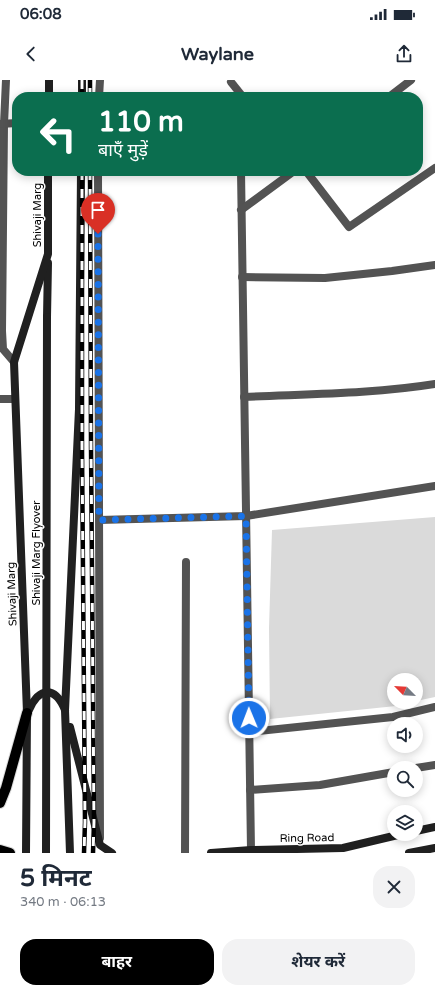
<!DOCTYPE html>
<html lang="hi">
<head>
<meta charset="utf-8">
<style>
	body { margin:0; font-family:"Varela Round","Noto Sans Devanagari",sans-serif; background:#f2f2f3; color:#1f2937; height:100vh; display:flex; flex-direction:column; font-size:15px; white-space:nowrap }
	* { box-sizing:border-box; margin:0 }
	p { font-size:13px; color:#747a83 }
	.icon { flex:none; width:22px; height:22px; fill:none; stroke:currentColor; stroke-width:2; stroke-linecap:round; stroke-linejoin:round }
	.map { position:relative; height:773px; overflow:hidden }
	.side { display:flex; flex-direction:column; background:#fff; flex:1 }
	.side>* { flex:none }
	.hud { position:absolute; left:12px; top:12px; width:411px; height:84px; border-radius:16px; box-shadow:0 2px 10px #0003; background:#0b6e4f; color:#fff; overflow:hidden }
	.needle { width:26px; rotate:294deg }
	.fabs { position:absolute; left:387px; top:593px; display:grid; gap:8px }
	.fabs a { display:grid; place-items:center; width:36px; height:36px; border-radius:50%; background:#fff; box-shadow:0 2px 10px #0003; font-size:20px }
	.pin { position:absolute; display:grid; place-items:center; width:34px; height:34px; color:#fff; margin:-41px -17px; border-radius:50% 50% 50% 0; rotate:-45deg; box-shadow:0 0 4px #0007 }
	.pin .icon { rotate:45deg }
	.me { position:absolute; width:44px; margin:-22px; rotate:359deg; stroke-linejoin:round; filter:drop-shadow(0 0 3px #0008) }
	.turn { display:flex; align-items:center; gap:14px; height:84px; padding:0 20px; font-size:18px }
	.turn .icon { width:52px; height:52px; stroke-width:2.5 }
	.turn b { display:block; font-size:28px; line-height:34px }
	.round { display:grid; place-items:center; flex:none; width:42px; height:42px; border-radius:16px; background:#f2f2f3 }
	.summary { display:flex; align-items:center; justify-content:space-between; height:68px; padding:0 20px }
	h1 { font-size:24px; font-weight:700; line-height:30px }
	.button { display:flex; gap:8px; margin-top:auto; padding:8px 20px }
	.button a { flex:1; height:46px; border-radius:16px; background:#000; color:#fff; font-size:16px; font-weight:700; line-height:46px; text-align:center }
	.button a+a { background:#f2f2f3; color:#1f2937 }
	.status { display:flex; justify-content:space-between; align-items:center; height:28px; padding:0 20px; background:#fff; direction:ltr }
	.status svg { height:11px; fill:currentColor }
	header { display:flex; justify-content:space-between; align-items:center; height:52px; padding:0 20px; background:#fff; font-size:18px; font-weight:700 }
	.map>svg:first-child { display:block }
	.green { fill:#dadada }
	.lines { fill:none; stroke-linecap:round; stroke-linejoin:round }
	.primary-casing { stroke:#dbdbdb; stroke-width:12 }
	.street { stroke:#535353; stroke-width:8 }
	.secondary { stroke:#202020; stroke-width:8 }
	.primary { stroke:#000; stroke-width:10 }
	.rail-casing { stroke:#000; stroke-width:4.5 }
	.rail { stroke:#fff; stroke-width:3; stroke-dasharray:9; stroke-linecap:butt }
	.secondary-bridge { stroke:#202020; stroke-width:8 }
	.route { stroke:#1a73e8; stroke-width:7; stroke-dasharray:0 12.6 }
	.labels { text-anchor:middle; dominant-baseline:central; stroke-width:3; stroke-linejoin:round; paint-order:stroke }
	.street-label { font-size:11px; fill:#000; stroke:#fff }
</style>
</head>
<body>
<div class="status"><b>06:08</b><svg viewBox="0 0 49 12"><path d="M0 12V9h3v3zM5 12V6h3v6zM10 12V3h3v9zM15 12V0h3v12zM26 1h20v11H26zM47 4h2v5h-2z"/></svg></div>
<header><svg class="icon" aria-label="back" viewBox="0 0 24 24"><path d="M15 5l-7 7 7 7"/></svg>Waylane<svg class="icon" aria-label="share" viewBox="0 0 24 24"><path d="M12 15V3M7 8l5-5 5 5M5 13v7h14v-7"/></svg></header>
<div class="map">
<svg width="435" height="773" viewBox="0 0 435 773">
	<rect width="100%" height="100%" fill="#fff"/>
	<!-- green -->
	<path class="green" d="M435 437V617L416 621V600H394V622H413L396 626 270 639 269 548 272 450Z"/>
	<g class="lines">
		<!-- primary casing -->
		<g class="primary-casing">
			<g id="primary">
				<path d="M0 723 6 708 27 633"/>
				<path d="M0 770 10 773"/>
			</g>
		</g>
		<!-- street -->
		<g class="street">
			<path d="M6 0 4 44 2 251 3 269 14 282"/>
			<path d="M231 2 243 17"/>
			<path d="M99 17 100 0"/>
			<path d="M389 17 411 0"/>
			<path d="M0 44 17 43"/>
			<path d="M98 91 100 758"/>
			<path d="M241 91 251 770"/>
			<path d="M306 91 349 147 435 88"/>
			<path d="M241 130 294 91"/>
			<path d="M242 197 325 198 392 191 435 185"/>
			<path d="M244 317C307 314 373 314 435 304"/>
			<path d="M0 319H15"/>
			<path d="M99 440 246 436 435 406"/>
			<path d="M250 652 393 637 435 627"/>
			<path d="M416 688 435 685"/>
			<path d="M250 710 320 705 394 692"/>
			<path d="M185 773 186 482"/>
		</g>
		<!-- secondary -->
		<g class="secondary">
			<path d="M49 17V0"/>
			<path d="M82 17V0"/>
			<path d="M47 237 48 183"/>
			<path d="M29 630C39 607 55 606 65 630"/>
			<path d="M70 647 100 765 112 773"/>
			<path d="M416 751 435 747"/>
			<path d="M26 773 27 633 14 282 48 174V91"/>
			<path d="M70 773 65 630 79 329 81 91"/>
			<path d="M211 773 251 770 343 768 402 754"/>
			<path d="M409 773 435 768"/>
		</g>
		<!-- primary -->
		<use href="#primary" class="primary"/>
		<!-- rail casing -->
		<g class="rail-casing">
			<g id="rail">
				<path d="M82 0V17"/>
				<path d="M90 17V0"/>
				<path d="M82 91V367L85 742 84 773"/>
				<path d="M90 91 91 367 94 742 93 773"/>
			</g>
		</g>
		<!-- rail -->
		<use href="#rail" class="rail"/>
		<!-- secondary-bridge -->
		<path class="secondary-bridge" d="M46 773 47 237"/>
	</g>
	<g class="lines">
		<!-- route -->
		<path class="route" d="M98 154 99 440 246 436 249 638"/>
	</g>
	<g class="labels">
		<!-- street labels -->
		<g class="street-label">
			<text transform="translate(37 135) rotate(-90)">Shivaji Marg</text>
			<text transform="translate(36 473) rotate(-90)">Shivaji Marg Flyover</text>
			<text transform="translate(12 514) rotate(-92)">Shivaji Marg</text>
			<text transform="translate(307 758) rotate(-1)">Ring Road</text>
		</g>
	</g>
</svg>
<div class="fabs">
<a><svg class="needle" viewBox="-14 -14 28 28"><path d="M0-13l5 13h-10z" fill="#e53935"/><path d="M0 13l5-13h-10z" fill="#747a83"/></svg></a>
<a><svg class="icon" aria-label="sound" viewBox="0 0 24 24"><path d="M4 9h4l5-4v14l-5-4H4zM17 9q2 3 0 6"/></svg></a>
<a><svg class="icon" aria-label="search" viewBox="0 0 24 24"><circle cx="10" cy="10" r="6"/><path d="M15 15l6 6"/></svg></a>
<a><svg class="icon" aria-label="layers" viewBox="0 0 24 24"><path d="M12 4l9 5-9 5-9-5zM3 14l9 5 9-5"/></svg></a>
</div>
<div class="pin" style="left:98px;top:154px;background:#d93025"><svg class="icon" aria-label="arrive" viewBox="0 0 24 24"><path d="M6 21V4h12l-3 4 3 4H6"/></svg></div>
<svg class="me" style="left:249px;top:638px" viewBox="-20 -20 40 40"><circle r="17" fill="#1a73e8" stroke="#fff" stroke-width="3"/><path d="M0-11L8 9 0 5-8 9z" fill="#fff"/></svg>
<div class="hud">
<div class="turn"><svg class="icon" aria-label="left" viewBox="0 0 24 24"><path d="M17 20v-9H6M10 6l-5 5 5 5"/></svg><div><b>110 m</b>बाएँ मुड़ें</div></div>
</div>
</div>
<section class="side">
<div class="summary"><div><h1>5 मिनट</h1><p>340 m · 06:13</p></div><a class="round"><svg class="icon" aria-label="close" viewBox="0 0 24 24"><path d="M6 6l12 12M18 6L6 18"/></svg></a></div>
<div class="button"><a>बाहर</a><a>शेयर करें</a></div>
</section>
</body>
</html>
